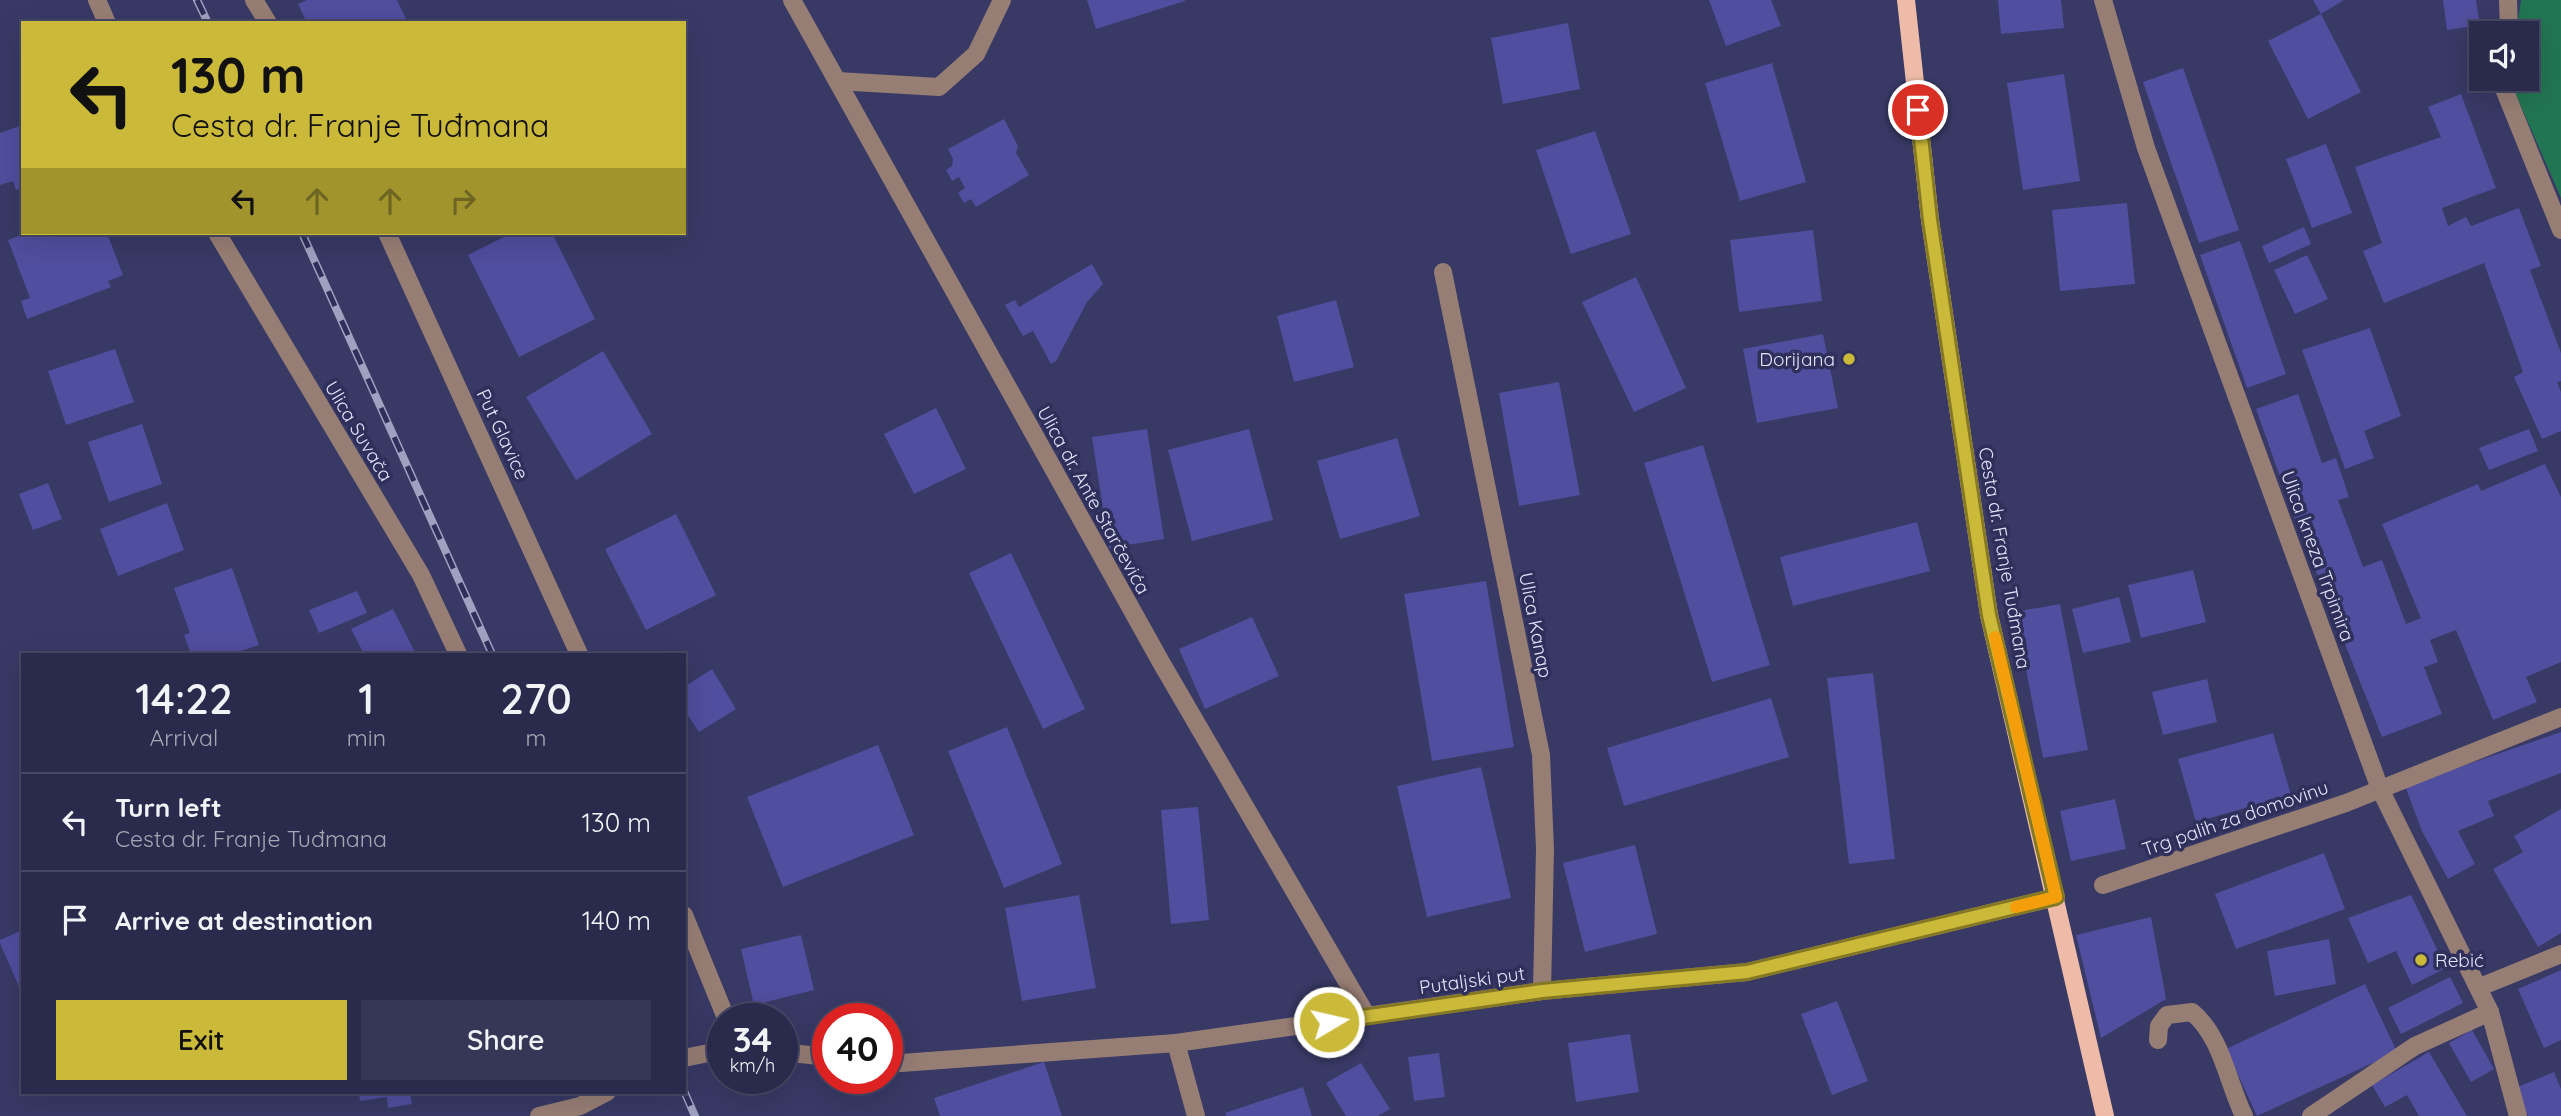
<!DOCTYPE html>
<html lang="en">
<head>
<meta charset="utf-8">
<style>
	body { margin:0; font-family:Quicksand,sans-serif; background:#363756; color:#f1f3f6; height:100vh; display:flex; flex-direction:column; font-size:26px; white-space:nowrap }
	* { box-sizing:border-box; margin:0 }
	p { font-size:23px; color:#a5a7b5 }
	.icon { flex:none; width:38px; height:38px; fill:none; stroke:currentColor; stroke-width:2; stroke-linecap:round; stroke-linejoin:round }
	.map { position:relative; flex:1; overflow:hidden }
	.drawer { position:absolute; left:21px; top:653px; width:665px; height:441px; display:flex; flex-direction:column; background:#2a2b4c; border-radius:0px; box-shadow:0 7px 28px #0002,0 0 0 2px #464764 }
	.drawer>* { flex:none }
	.hud { position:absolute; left:21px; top:21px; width:665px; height:214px; border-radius:0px; box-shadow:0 7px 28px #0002,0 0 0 2px #464764; background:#cbb939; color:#111; overflow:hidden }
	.fabs { position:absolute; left:2469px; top:21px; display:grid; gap:14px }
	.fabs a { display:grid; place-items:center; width:70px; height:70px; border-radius:0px; background:#2a2b4c; box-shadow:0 7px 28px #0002,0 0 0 2px #464764; font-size:35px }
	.speed { position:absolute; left:707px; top:1003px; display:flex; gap:14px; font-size:35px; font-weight:700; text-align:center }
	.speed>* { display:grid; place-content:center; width:91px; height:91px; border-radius:50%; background:#2a2b4c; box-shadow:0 7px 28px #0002,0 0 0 2px #464764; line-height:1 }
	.speed small { font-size:18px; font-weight:400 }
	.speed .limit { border:10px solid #d22; background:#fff; color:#111 }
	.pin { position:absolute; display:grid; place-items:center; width:60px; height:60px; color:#fff; margin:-30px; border:4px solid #fff; border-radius:50%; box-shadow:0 2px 7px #0007 }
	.me { position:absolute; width:77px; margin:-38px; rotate:81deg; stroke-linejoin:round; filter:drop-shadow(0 0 5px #0008) }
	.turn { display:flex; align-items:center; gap:24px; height:147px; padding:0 35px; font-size:32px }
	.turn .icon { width:91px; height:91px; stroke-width:2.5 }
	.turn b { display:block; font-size:49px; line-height:60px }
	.lanes { display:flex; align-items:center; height:66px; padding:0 35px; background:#0003; justify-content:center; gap:35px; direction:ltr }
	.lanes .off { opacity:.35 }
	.eta { display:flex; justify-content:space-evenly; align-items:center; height:119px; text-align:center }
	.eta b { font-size:42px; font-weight:600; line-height:49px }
	.button { display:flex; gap:14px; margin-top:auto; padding:14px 35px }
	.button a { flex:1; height:80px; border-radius:0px; background:#cbb939; color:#111; font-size:28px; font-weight:600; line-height:80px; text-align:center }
	.button a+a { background:#363756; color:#f1f3f6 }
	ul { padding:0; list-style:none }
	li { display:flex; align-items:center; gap:21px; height:98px; padding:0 35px; border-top:2px solid #464764 }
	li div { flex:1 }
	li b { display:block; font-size:26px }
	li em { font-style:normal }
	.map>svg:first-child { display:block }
	.green { fill:#227552 }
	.building { fill:#504e9e }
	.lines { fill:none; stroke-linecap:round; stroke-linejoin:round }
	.minor { stroke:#977e75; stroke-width:18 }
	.major { stroke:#eebba9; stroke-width:18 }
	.rail-casing { stroke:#9fa1c0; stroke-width:8 }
	.rail { stroke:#2e2f5a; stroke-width:5; stroke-dasharray:16; stroke-linecap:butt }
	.route-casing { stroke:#847825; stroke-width:18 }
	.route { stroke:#cbb939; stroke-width:12 }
	.slow { stroke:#f59e0b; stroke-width:12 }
	.poi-dot { fill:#cbb939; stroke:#2e2f5a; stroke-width:2.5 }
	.labels { text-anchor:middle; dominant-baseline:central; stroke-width:7; stroke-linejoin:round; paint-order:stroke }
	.poi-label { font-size:19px; fill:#e2e4fa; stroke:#2e2f5a; text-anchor:end }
	.street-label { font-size:19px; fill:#e2e4fa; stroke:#2e2f5a }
</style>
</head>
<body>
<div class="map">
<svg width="2561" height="1116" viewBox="0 0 2561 1116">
	<rect width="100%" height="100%" fill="#383965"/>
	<!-- green -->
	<path class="green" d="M2521 0H2561V198L2510 81 2527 79V33H2516Z"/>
	<!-- building -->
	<g class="building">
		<path d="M307 0H397L408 23H307L298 4Z"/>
		<path d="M1087 0H1185V1L1096 29Z"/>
		<path d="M1709 0H1771L1781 26 1726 46Z"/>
		<path d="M1998 0H2061L2064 28 2001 34Z"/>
		<path d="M2313 0H2344L2321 14 2361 92 2308 119 2268 41 2321 14Z"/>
		<path d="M2443 0H2476L2480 25 2447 30Z"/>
		<path d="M1568 23 1580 89 1503 104 1491 38Z"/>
		<path d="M1772 63 1806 182 1740 201 1705 83Z"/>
		<path d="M2183 68 2239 230 2199 243 2143 82Z"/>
		<path d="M2064 74 2080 181 2023 190 2007 83Z"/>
		<path d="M2461 94 2496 188 2442 208 2448 226 2466 217 2471 226 2519 208 2541 266 2530 270 2561 353V381L2557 382 2561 392V431L2542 439 2514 377 2523 372 2484 263 2384 303 2363 251 2382 243 2355 167 2441 137 2428 107Z"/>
		<path d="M1004 119 1018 146 1016 153 1029 175 976 207 971 199 964 203 958 193 965 188 959 177 952 181 946 170 952 166 953 159 948 149Z"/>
		<path d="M20 126 23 135V188L16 190 13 181 0 185V133Z"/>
		<path d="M1595 131 1631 234 1571 254 1536 150Z"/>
		<path d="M2326 144 2352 213 2312 228 2286 159Z"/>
		<path d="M2127 203 2135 284 2060 291 2052 210Z"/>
		<path d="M2304 227 2311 244 2269 263 2262 246Z"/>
		<path d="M1813 230 1822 301 1739 312 1730 240Z"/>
		<path d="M26 233H107L123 275 108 281 111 287 27 319 21 301 30 298 8 240Z"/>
		<path d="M512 233H552L595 319 519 357 468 255Z"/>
		<path d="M2240 241 2286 374 2247 388 2200 255Z"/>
		<path d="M2307 255 2328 299 2295 314 2274 270Z"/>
		<path d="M1092 264 1103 284 1087 302 1056 361 1051 364 1033 331 1023 336 1005 305 1015 300 1019 307Z"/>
		<path d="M1636 277 1686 388 1634 412 1582 302Z"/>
		<path d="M1336 300 1354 367 1294 382 1277 316Z"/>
		<path d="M2370 328 2401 416 2364 431 2374 458 2345 469 2302 350Z"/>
		<path d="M1823 334 1838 408 1757 423 1743 349Z"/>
		<path d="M115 349 134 402 66 425 48 371Z"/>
		<path d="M603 351 652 434 576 480 526 397Z"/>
		<path d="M1559 382 1580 495 1519 506 1499 393Z"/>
		<path d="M2298 394 2322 463 2336 458 2349 497 2338 500 2363 567 2382 560 2406 624 2421 618 2382 524 2478 484 2481 491 2545 464 2561 497V662L2526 677 2537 702 2493 720 2456 630 2430 640 2438 662 2424 667 2442 714 2382 737 2294 516 2256 409Z"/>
		<path d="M936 408 966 469 914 494 884 434Z"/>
		<path d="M142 424 162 484 109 502 88 442Z"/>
		<path d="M1147 429 1164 539 1109 548 1092 437Z"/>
		<path d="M1249 429 1273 520 1192 541 1168 450Z"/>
		<path d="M2529 429 2538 451 2489 470 2479 448Z"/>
		<path d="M1397 438 1420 516 1340 539 1317 461Z"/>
		<path d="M1703 445 1770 665 1712 682 1644 463Z"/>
		<path d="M48 483 62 519 33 530 19 494Z"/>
		<path d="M167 503 184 550 118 576 100 529Z"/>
		<path d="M676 514 716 595 646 630 605 549Z"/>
		<path d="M1917 522 1930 571 1793 606 1780 557Z"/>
		<path d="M1011 553 1085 709 1043 729 969 573Z"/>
		<path d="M232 568 259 645 231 654H191L184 635 190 633 174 588Z"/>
		<path d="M2193 570 2206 622 2141 638 2128 585Z"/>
		<path d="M1486 581 1514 747 1432 761 1404 594Z"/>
		<path d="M357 591 367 613 319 633 309 610Z"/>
		<path d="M2119 597 2131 642 2083 653 2072 609Z"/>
		<path d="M2060 604 2088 750 2043 758 2015 612Z"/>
		<path d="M393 609 416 654H364L351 629Z"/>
		<path d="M1252 617 1279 676 1205 709 1179 649Z"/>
		<path d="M712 669 736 709 699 732 684 709V687Z"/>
		<path d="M1873 673 1895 859 1849 864 1827 678Z"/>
		<path d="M2207 679 2217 722 2163 735 2152 692Z"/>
		<path d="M1771 698 1789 757 1624 806 1607 748Z"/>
		<path d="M1007 727 1062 864 1004 888 948 751Z"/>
		<path d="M2561 732V773L2488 801 2494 816 2458 831 2475 864 2448 879 2422 831 2405 786Z"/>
		<path d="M2273 733 2291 795 2196 822 2178 759Z"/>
		<path d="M878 745 914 835 783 887 747 797Z"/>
		<path d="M1481 767 1511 898 1427 917 1397 786Z"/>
		<path d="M2115 799 2126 849 2071 861 2060 811Z"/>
		<path d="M1198 807 1209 920 1171 924 1161 810Z"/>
		<path d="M2561 809V933L2538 947 2493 869 2523 852 2514 836Z"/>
		<path d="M1635 845 1657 934 1585 952 1563 863Z"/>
		<path d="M2324 853 2345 909 2236 949 2215 894Z"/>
		<path d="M1079 895 1096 988 1022 1001 1005 908Z"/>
		<path d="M2411 895 2446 968 2412 985 2396 951 2368 963 2348 918Z"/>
		<path d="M2151 917 2166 999 2101 1038 2076 935Z"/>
		<path d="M23 930V996L0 943V940Z"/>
		<path d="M801 935 814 990 754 1005 741 949Z"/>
		<path d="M2329 939 2336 984 2275 996 2267 951Z"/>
		<path d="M2561 970V1040L2544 1048 2518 989Z"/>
		<path d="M2450 977 2463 1003 2401 1034 2388 1008Z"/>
		<path d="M2365 984 2397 1052 2257 1116 2226 1049Z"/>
		<path d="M1837 1001 1868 1081 1832 1095 1801 1014Z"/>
		<path d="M2472 1030 2494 1069 2471 1082 2449 1043Z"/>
		<path d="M1630 1034 1639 1092 1576 1102 1568 1043Z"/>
		<path d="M2429 1052 2467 1116H2419L2407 1095 2385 1107 2372 1085Z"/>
		<path d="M1439 1053 1445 1097 1414 1101 1408 1057Z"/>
		<path d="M1044 1062 1062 1116H940L934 1098Z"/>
		<path d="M1361 1063 1390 1109 1378 1116H1346L1326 1083Z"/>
		<path d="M2554 1072 2561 1089V1116H2528L2515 1088Z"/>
		<path d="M1303 1087 1312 1116H1226L1225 1113Z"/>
		<path d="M359 1092H410L412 1104 388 1108 387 1097 360 1101Z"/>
	</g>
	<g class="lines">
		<!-- minor -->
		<g class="minor">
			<path d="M97 0 107 23"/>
			<path d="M254 0 268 23"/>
			<path d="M792 0 1162 664 1367 1016"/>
			<path d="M2103 0 2146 148 2380 789 2490 1012 2518 1116"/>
			<path d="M2508 0 2509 29"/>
			<path d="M2500 79 2561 230"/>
			<path d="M837 81 939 87 976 54 1002 0"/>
			<path d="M217 233 421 575 458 654"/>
			<path d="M387 233 579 654"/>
			<path d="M1443 272 1541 755 1545 849 1542 991"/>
			<path d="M2103 885 2346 803 2561 717"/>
			<path d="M684 915 726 1018"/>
			<path d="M2480 987 2561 954"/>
			<path d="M2158 1040 2159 1026 2167 1015 2192 1012C2222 1037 2227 1081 2244 1116"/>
			<path d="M1176 1043 1196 1116"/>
			<path d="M782 1052 828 1057"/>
			<path d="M684 1058 723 1050"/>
			<path d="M887 1064 1176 1043 1542 991 1747 972 2056 897"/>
			<path d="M539 1116 580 1106 607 1092"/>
			<path d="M2311 1116 2415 1046 2490 1012"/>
		</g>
		<!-- major -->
		<path class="major" d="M1906 0 1930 220 1989 615 2105 1116"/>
		<!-- rail casing -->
		<g class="rail-casing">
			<g id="rail">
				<path d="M197 0 208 23"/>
				<path d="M302 233 492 654"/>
				<path d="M684 1091 695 1116"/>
			</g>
		</g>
		<!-- rail -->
		<use href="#rail" class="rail"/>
	</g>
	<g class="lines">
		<!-- route casing -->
		<g class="route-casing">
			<path id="route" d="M1329 1022 1542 991 1747 972 2056 897 1989 615 1930 220 1918 110"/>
		</g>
		<!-- route -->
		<use href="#route" class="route"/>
		<!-- slow -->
		<path class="slow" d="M1995 637 2056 897 2016 907"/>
	</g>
	<!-- markers -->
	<g class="poi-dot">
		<circle cx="1849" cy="359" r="7"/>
		<circle cx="2421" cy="960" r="7"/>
	</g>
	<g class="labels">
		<!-- poi labels -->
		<g class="poi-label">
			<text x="1835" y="359">Dorijana</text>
			<text x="2435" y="960" text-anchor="start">Rebić</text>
		</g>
		<!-- street labels -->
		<g class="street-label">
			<text transform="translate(359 431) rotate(59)">Ulica Suvača</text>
			<text transform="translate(503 434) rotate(65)">Put Glavice</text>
			<text transform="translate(1094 500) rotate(61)">Ulica dr. Ante Starčevića</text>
			<text transform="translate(2318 556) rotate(70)">Ulica kneza Trpimira</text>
			<text transform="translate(2005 558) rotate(80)">Cesta dr. Franje Tuđmana</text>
			<text transform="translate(1536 625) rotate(79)">Ulica Kanap</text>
			<text transform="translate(2235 818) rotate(-19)">Trg palih za domovinu</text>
			<text transform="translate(1472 980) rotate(-8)">Putaljski put</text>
		</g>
	</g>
</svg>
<div class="fabs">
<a><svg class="icon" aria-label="sound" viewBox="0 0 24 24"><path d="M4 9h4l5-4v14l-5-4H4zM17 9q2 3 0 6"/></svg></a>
</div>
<div class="speed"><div>34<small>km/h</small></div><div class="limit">40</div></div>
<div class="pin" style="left:1918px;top:110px;background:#d93025"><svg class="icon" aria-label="arrive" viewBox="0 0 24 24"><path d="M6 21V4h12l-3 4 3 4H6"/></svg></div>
<svg class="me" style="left:1329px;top:1022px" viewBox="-20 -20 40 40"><circle r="17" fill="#cbb939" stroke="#fff" stroke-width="3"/><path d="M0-11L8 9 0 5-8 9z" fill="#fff"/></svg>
<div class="hud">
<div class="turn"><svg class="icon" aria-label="left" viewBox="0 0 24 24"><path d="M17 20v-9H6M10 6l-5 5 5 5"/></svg><div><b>130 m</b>Cesta dr. Franje Tuđmana</div></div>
<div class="lanes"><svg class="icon" aria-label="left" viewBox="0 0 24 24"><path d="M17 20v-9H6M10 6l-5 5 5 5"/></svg><svg class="icon off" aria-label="ahead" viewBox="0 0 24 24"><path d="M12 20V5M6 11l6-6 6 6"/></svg><svg class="icon off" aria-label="ahead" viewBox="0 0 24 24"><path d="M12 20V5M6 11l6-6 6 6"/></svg><svg class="icon off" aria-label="right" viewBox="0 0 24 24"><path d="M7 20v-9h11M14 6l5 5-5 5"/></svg></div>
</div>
<section class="drawer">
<div class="eta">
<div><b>14:22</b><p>Arrival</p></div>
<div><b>1</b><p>min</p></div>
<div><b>270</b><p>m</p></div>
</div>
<ul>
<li><svg class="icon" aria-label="left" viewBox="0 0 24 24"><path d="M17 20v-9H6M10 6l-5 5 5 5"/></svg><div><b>Turn left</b><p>Cesta dr. Franje Tuđmana</p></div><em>130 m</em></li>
<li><svg class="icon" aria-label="arrive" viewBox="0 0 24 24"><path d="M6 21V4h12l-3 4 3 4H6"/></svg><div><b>Arrive at destination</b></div><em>140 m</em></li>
</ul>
<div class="button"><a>Exit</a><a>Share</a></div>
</section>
</div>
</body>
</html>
